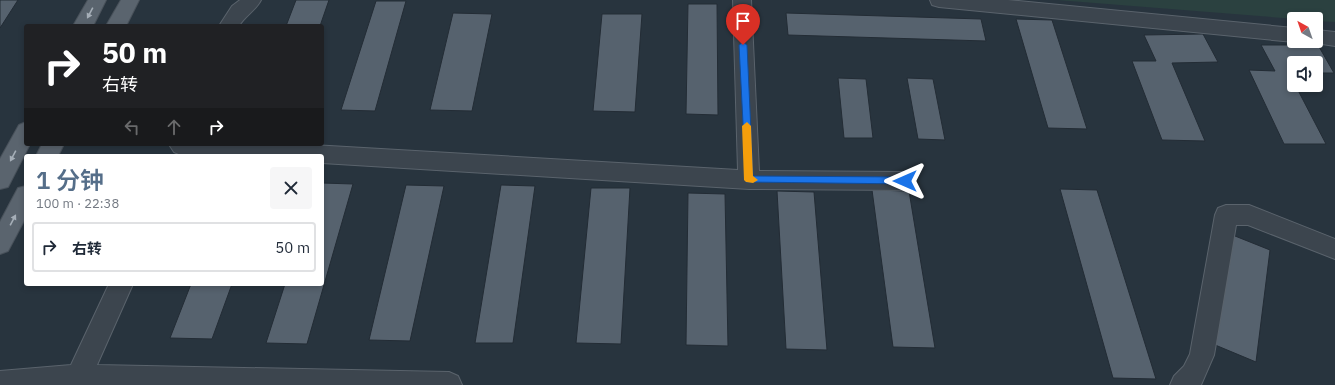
<!DOCTYPE html>
<html lang="zh">
<head>
<meta charset="utf-8">
<style>
	body { margin:0; font-family:"IBM Plex Sans","Noto Sans SC",sans-serif; background:#f6f6f7; color:#1f2937; height:100vh; display:flex; flex-direction:column; font-size:15px; white-space:nowrap }
	* { box-sizing:border-box; margin:0 }
	p { font-size:13px; color:#747a83 }
	.icon { flex:none; width:22px; height:22px; fill:none; stroke:currentColor; stroke-width:2; stroke-linecap:round; stroke-linejoin:round }
	.map { position:relative; flex:1; overflow:hidden }
	.side { position:absolute; left:24px; top:154px; width:300px; height:132px; display:flex; flex-direction:column; background:#fff; border-radius:4px; box-shadow:0 2px 6px #0003 }
	.side>* { flex:none }
	.banner { position:absolute; left:24px; top:24px; width:300px; height:122px; border-radius:4px; box-shadow:0 2px 6px #0003; background:#202124; color:#fff; overflow:hidden }
	.needle { width:26px; rotate:320deg }
	.fabs { position:absolute; left:1287px; top:12px; display:grid; gap:8px }
	.fabs a { display:grid; place-items:center; width:36px; height:36px; border-radius:4px; background:#fff; box-shadow:0 2px 6px #0003; font-size:20px }
	.pin { position:absolute; display:grid; place-items:center; width:34px; height:34px; color:#fff; margin:-41px -17px; border-radius:50% 50% 50% 0; rotate:-45deg; box-shadow:0 0 4px #0007 }
	.pin .icon { rotate:45deg }
	.me { position:absolute; width:44px; margin:-22px; rotate:270deg; stroke-linejoin:round; filter:drop-shadow(0 0 3px #0008) }
	.turn { display:flex; align-items:center; gap:14px; height:84px; padding:0 12px; font-size:18px }
	.turn .icon { width:52px; height:52px; stroke-width:2.5 }
	.turn b { display:block; font-size:28px; line-height:34px }
	.lanes { display:flex; align-items:center; height:38px; padding:0 12px; background:#0003; justify-content:center; gap:20px; direction:ltr }
	.lanes .off { opacity:.35 }
	.round { display:grid; place-items:center; flex:none; width:42px; height:42px; border-radius:4px; background:#f6f6f7 }
	.summary { display:flex; align-items:center; justify-content:space-between; height:68px; padding:0 12px }
	h1 { font-size:24px; font-weight:600; line-height:30px; color:#556e89 }
	ul { padding:0; list-style:none }
	li { display:flex; align-items:center; gap:12px; height:50px; margin:0 8px 6px; padding:0 4px; border:2px solid #e0e1e3; border-radius:4px }
	li div { flex:1 }
	li b { display:block; font-size:15px }
	li em { font-style:normal }
	.map>svg:first-child { display:block }
	.green { fill:#2b4140 }
	.building { fill:#56626e; stroke:#232c35 }
	.lines { fill:none; stroke-linecap:round; stroke-linejoin:round }
	.minor-casing { stroke:#5a636c; stroke-width:2 }
	.major-casing { stroke:#48515a; stroke-width:2 }
	.minor { fill:#3c454e; fill-rule:evenodd }
	.major { fill:#5a646e; fill-rule:evenodd }
	.oneway { fill:#a5aeb7 }
	.route { fill:#1a73e8; stroke:#114b97 }
	.slow { fill:#f59e0b }
</style>
</head>
<body>
<div class="map">
<svg width="1335" height="385" viewBox="0 0 1335 385">
	<rect width="100%" height="100%" fill="#28343e"/>
	<!-- green -->
	<path class="green" d="M1057 0H1335V22L1316 21V19H1296Z"/>
	<!-- building -->
	<g class="building">
		<path d="M0 0H18L0 28Z"/>
		<path d="M296 0H329L320 26H286Z"/>
		<path d="M376 1H406L375 111 341 110Z"/>
		<path d="M688 4H717L718 115 686 114Z"/>
		<path d="M453 13 492 14 472 111 430 110Z"/>
		<path d="M786 13 981 19 986 41 788 35Z"/>
		<path d="M602 14H642L635 112 593 111Z"/>
		<path d="M1016 19 1052 20 1087 129 1048 128Z"/>
		<path d="M1203 34 1218 62 1172 63 1205 141 1162 140 1132 61H1156L1144 35Z"/>
		<path d="M1261 45H1318L1334 73H1316V63H1294V73H1289L1326 144H1284L1249 70 1275 71Z"/>
		<path d="M838 78 866 79 873 138H844Z"/>
		<path d="M907 78 933 79 945 140 918 139Z"/>
		<path d="M322 183 353 184 307 344 266 343 285 284H322Z"/>
		<path d="M406 185 444 186 410 341 369 340Z"/>
		<path d="M501 185 535 186 513 343H475Z"/>
		<path d="M591 188H630L621 344 576 343Z"/>
		<path d="M1060 189 1097 190 1156 379 1113 378Z"/>
		<path d="M872 190 909 191 935 348 893 347Z"/>
		<path d="M777 191 814 192 827 350 786 349Z"/>
		<path d="M688 193 725 194 728 346 686 345Z"/>
		<path d="M1225 232 1270 250 1256 362 1208 342Z"/>
		<path d="M191 284H232L212 339 170 338Z"/>
	</g>
	<g class="lines">
		<!-- minor casing -->
		<g class="minor-casing">
			<g id="minor">
				<path d="M240 0H261C256 10 245 16 239 26H219L232 6Z"/>
				<path d="M733 0H751L759 171 905 172 913 174 916 181 913 188 905 190 749 189 322 163V156L181 155 174 152 170 146 171 144H295L738 170Z"/>
				<path d="M930 0H1008L1294 28V41H1298L1294 42 939 7 932 5Z"/>
				<path d="M1316 30 1335 32V46L1309 42 1316 41Z"/>
				<path d="M1226 205H1249L1335 239V259L1248 225H1236L1214 355 1201 385H1170L1174 376 1184 366 1190 354 1215 215 1218 208Z"/>
				<path d="M109 284H133L97 365 449 372 458 376 462 385H0V371L71 365Z"/>
			</g>
		</g>
		<!-- major casing -->
		<g class="major-casing">
			<g id="major">
				<path d="M88 0H106L93 26H73Z"/>
				<path d="M121 0H139L126 26H106Z"/>
				<path d="M26 122V144H30L8 187 0 189V159L19 125Z"/>
				<path d="M42 144H64L58 156H36Z"/>
				<path d="M26 186V217L8 251 0 254V222L18 188Z"/>
			</g>
		</g>
		<!-- minor -->
		<use href="#minor" class="minor"/>
		<!-- major -->
		<use href="#major" class="major"/>
	</g>
	<!-- one-way arrows -->
	<defs><path id="oneway-solid" d="M-6-.8H1V-3.2L6.5 0L1 3.2V.8H-6Z"/></defs>
	<g class="oneway">
		<use href="#oneway-solid" transform="translate(90 13) rotate(118)"/>
		<use href="#oneway-solid" transform="translate(13 156) rotate(118)"/>
		<use href="#oneway-solid" transform="translate(13 220) rotate(-62)"/>
	</g>
	<!-- route -->
	<path class="route" d="M743 42 747 45 753 176 905 177 908 178V184L746 182 739 45Z"/>
	<!-- slow -->
	<path class="slow" d="M747 122 751 126 753 176 758 180 753 183 746 182 744 180 742 126Z"/>
</svg>
<div class="fabs">
<a><svg class="needle" viewBox="-14 -14 28 28"><path d="M0-13l5 13h-10z" fill="#e53935"/><path d="M0 13l5-13h-10z" fill="#747a83"/></svg></a>
<a><svg class="icon" aria-label="sound" viewBox="0 0 24 24"><path d="M4 9h4l5-4v14l-5-4H4zM17 9q2 3 0 6"/></svg></a>
</div>
<div class="pin" style="left:743px;top:45px;background:#d93025"><svg class="icon" aria-label="arrive" viewBox="0 0 24 24"><path d="M6 21V4h12l-3 4 3 4H6"/></svg></div>
<svg class="me" style="left:905px;top:181px" viewBox="-20 -20 40 40"><path d="M0-17L14 15 0 8-14 15z" fill="#1a73e8" stroke="#fff" stroke-width="4"/></svg>
<div class="banner">
<div class="turn"><svg class="icon" aria-label="right" viewBox="0 0 24 24"><path d="M7 20v-9h11M14 6l5 5-5 5"/></svg><div><b>50 m</b>右转</div></div>
<div class="lanes"><svg class="icon off" aria-label="left" viewBox="0 0 24 24"><path d="M17 20v-9H6M10 6l-5 5 5 5"/></svg><svg class="icon off" aria-label="ahead" viewBox="0 0 24 24"><path d="M12 20V5M6 11l6-6 6 6"/></svg><svg class="icon" aria-label="right" viewBox="0 0 24 24"><path d="M7 20v-9h11M14 6l5 5-5 5"/></svg></div>
</div>
<section class="side">
<div class="summary"><div><h1>1 分钟</h1><p>100 m · 22:38</p></div><a class="round"><svg class="icon" aria-label="close" viewBox="0 0 24 24"><path d="M6 6l12 12M18 6L6 18"/></svg></a></div>
<ul>
<li><svg class="icon" aria-label="right" viewBox="0 0 24 24"><path d="M7 20v-9h11M14 6l5 5-5 5"/></svg><div><b>右转</b></div><em>50 m</em></li>
</ul>
</section>
</div>
</body>
</html>
